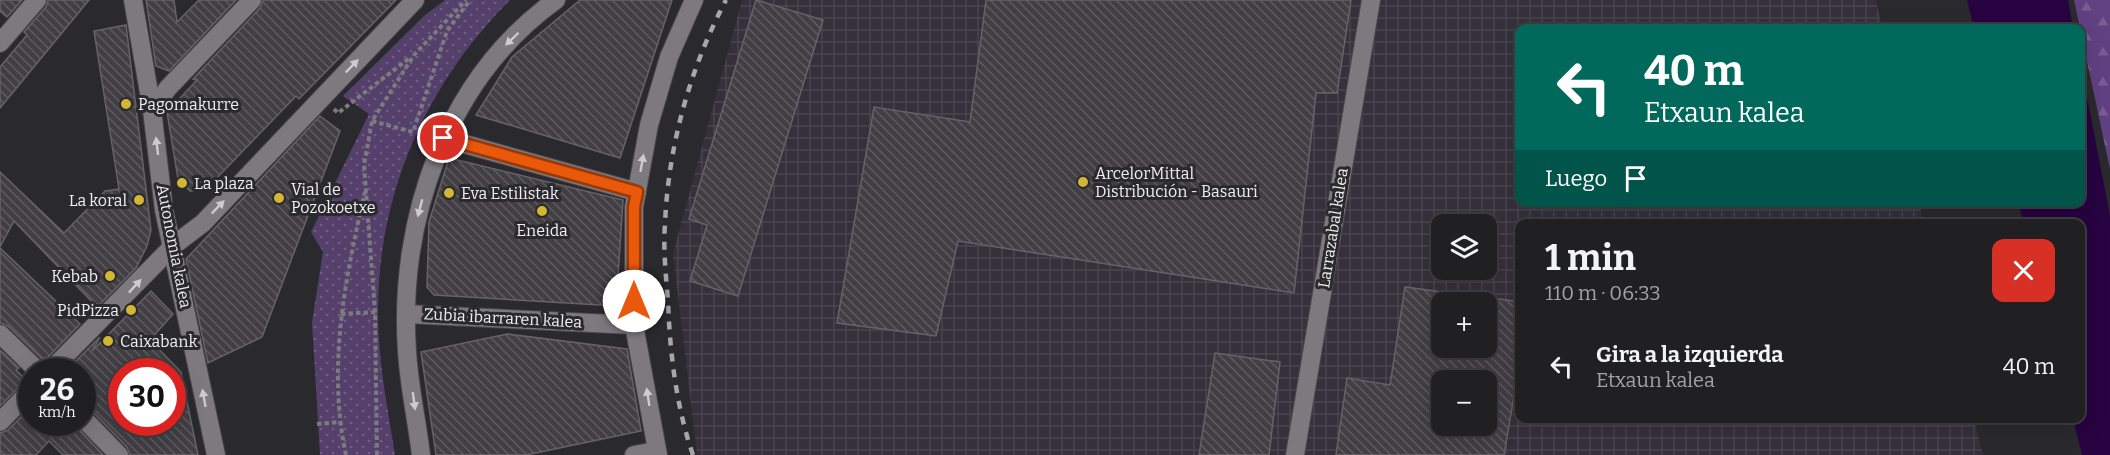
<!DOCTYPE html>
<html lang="es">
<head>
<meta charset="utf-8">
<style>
	body { margin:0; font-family:Bitter,serif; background:#28272a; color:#f1f3f6; height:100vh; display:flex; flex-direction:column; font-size:22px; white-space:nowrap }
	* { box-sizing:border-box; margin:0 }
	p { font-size:20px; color:#a2a2a5 }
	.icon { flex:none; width:33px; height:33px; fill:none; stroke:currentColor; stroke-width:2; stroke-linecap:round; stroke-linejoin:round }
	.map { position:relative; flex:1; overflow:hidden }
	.details { position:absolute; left:1515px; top:219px; width:570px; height:204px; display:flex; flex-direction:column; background:#201f22; border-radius:12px; box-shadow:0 6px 24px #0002,0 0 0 2px #3d3d40 }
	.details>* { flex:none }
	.banner { position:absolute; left:1515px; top:24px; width:570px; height:183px; border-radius:12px; box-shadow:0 6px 24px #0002,0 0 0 2px #3d3d40; background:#00695c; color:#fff; overflow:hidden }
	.controls { position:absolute; left:1431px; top:214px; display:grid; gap:12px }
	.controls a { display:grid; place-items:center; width:66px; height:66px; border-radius:12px; background:#201f22; box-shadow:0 6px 24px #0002,0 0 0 2px #3d3d40; font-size:30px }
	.speed { position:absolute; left:18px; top:358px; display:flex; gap:12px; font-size:30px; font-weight:700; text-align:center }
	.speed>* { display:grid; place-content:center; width:78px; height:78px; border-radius:50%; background:#201f22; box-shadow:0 6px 24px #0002,0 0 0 2px #3d3d40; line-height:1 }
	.speed small { font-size:15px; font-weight:400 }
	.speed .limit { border:9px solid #d22; background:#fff; color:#111 }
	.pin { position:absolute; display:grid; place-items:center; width:51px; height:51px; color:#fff; margin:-26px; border:3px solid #fff; border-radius:50%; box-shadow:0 2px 6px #0007 }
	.me { position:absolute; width:66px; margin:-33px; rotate:0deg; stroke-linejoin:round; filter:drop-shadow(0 0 4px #0008) }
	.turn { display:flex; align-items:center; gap:21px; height:126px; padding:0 30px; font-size:27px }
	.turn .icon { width:78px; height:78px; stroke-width:2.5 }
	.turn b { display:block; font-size:42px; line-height:51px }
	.then { display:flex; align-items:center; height:57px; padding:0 30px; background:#0003; gap:12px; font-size:22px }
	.round { display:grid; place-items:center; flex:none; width:63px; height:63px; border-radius:12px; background:#28272a }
	.headline { display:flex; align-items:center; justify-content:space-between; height:102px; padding:0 30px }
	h1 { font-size:36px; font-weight:700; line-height:45px }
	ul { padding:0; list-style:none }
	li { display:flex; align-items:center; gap:18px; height:90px; padding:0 30px }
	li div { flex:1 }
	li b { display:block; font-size:22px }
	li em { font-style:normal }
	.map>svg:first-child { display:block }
	.industrial { fill:url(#industrial-grid); fill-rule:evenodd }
	.grass { fill:url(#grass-dots) }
	.forest { fill:url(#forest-firs) }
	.water { fill:#270341 }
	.building { fill:url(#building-back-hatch); stroke:#656368; stroke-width:1.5; fill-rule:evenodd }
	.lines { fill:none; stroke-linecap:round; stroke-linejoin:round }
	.minor-casing { stroke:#48464a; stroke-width:20 }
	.path { stroke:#7c7b7f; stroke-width:4; stroke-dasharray:4.5 3; stroke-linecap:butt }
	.minor { stroke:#7c7a7f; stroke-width:18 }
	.rail { stroke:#a7a6aa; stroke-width:4.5; stroke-dasharray:8 8; stroke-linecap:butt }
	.oneway { fill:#cccbcf }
	.route-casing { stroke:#983908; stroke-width:15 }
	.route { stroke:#ea580c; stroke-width:10 }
	.poi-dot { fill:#d4b635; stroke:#2a292d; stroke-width:2 }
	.labels { text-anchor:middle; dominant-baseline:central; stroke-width:6; stroke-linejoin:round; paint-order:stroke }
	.poi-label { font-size:16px; fill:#efeef1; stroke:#2a292d; text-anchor:start }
	.street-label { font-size:16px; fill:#efeef1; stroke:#2a292d }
</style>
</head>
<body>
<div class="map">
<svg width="2110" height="455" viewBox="0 0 2110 455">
	<defs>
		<pattern id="industrial-grid" width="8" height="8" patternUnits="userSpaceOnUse" patternTransform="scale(1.5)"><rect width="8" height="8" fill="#35313b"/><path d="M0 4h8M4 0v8" fill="none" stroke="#49454e"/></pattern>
		<pattern id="grass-dots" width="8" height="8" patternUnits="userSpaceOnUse" patternTransform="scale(1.5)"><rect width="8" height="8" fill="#55406c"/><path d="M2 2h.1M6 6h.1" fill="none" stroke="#6e5c81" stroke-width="1.8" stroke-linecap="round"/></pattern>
		<pattern id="forest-firs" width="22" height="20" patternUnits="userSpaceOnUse" patternTransform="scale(1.5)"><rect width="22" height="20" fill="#614182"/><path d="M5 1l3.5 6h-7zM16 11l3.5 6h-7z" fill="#785d94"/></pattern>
		<pattern id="building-back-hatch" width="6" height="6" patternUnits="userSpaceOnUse" patternTransform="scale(1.5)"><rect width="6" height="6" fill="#413f44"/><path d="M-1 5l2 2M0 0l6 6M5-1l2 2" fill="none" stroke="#5d5b5f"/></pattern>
	</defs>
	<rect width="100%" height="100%" fill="#2a292d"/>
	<!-- industrial -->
	<path class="industrial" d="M742 0H1876L1882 28H1520V202L1919 203 1924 223 1520 224V418L1974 419 1983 455H697L673 253ZM1442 225H1486V270H1442ZM1442 303H1486V348H1442ZM1442 381H1486V426H1442Z"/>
	<!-- grass -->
	<path class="grass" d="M445 0H510C426 84 377 194 378 315 378 362 388 409 395 455H320L312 322 323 252 311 232 369 114 343 96 424 16Z"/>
	<!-- forest -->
	<path class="forest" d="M2074 0H2110V169Z"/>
	<!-- water -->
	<g class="water">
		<path d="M1967 0H2068L2073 28H1974Z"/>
		<path d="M2081 66 2110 216V455H2082L2073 419 2080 418V224L2024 223 2018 203 2080 202Z"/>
	</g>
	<!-- building -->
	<g class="building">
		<path d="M0 0H22L7 17 0 11Z"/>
		<path d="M48 0H89L0 108V67L27 35 24 32 46 7Z"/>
		<path d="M146 0H174L177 22 199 0H236L169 71 156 66Z"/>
		<path d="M263 0H396L299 99 296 96 210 185 199 191H190L178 179 167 112 197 80 193 79 260 8Z"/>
		<path d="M580 0H672L620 158 476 115 512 57Z"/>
		<path d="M756 0 823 20 738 296 690 281 707 225 689 219Z"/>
		<path d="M986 0H1351L1337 93H1316L1294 293 958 241 936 336 837 323 874 107 970 122Z"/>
		<path d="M126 25 151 230 147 246 136 268 97 307 14 221 0 247V172L64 233 105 191 119 189 94 31Z"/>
		<path d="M320 116 340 131 262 337 208 363 186 259Z"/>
		<path d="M449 158 623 200 616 306 434 295 427 287 429 222Z"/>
		<path d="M0 248 80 324 48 357 42 359 8 326 0 323Z"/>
		<path d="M1405 287 1442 292V348H1486V297L1520 302V360L1504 455H1336L1347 378 1390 385ZM1442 381H1486V426H1442Z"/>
		<path d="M151 291 173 314 150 340 181 372 198 455H130L127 447 90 409 82 406V372H65L100 337 92 351ZM122 372H172V423H122Z"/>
		<path d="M507 334 627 349 641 431 526 455H436L421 352Z"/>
		<path d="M0 350 19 368 16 370 26 380 0 406Z"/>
		<path d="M1215 353 1280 362 1269 455H1199Z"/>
		<path d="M32 406V423H73L103 455H63L49 441 36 455H0V433L8 430Z"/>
	</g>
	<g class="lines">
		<!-- minor casing -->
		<g class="minor-casing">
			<g id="minor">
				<path d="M133 0 152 110 164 210 216 455"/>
				<path d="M0 43 37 0"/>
				<path d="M152 110 168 88 252 0"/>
				<path d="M443 138 637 192"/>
				<path d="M407 314 634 325"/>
				<path d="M0 334 39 372"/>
				<path d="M49 372 174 245 203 223 415 0"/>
				<path d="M82 417 119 455"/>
				<path d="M0 422 32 389"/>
				<path d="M421 455C417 421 409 386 407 351 398 220 446 79 556 0"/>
				<path d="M634 455 656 451"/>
				<path d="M658 455 634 325V207L649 125 669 57 694 0"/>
				<path d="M1295 455 1371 0"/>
			</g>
		</g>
		<!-- path -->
		<g class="path">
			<path d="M334 109 338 113 411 57"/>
			<path d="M372 121 413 132 447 31 470 0"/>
			<path d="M341 314 375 312"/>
			<path d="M317 424 339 422"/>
			<path d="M346 455C327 368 345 278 365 192"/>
			<path d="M377 455 375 312 364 165 372 121 414 55 466 0"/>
		</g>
		<!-- minor -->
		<use href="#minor" class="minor"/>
		<!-- rail -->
		<path class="rail" d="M693 455C676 406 670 353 668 302 666 276 663 250 665 224 668 147 690 68 726 0"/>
	</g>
	<!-- one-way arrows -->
	<defs><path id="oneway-solid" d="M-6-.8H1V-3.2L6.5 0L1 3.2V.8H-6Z" transform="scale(1.5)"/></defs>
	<g class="oneway">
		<use href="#oneway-solid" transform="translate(512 39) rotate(136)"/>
		<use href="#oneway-solid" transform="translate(352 66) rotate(-46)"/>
		<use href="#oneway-solid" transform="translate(157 146) rotate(-97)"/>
		<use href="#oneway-solid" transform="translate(642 163) rotate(-80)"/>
		<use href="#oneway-solid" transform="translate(218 207) rotate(-46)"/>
		<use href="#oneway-solid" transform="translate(420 208) rotate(105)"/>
		<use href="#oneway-solid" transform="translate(135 286) rotate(-47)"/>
		<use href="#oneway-solid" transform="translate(648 397) rotate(-99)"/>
		<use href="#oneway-solid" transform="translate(204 398) rotate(-100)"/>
		<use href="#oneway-solid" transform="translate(414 401) rotate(82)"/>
	</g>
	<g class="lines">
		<!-- route casing -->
		<g class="route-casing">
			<path id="route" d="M443 138 637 192 634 207V301"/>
		</g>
		<!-- route -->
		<use href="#route" class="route"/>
	</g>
	<!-- markers -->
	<g class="poi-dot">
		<circle cx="126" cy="104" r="6"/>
		<circle cx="1083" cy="182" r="6"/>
		<circle cx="182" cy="183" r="6"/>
		<circle cx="449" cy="193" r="6"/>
		<circle cx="279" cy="198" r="6"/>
		<circle cx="139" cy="200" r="6"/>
		<circle cx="542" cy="211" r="6"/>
		<circle cx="110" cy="276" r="6"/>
		<circle cx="131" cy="310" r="6"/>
		<circle cx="108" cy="341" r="6"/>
	</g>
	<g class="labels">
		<!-- poi labels -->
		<g class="poi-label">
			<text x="138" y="104">Pagomakurre</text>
			<text x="1095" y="173">ArcelorMittal<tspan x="1095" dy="18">Distribución - Basauri</tspan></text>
			<text x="194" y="183">La plaza</text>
			<text x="291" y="189">Vial de<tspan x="291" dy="18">Pozokoetxe</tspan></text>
			<text x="461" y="193">Eva Estilistak</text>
			<text x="127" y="200" text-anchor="end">La koral</text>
			<text x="542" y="230" text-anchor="middle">Eneida</text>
			<text x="98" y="276" text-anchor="end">Kebab</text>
			<text x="119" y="310" text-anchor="end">PidPizza</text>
			<text x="120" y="341">Caixabank</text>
		</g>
		<!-- street labels -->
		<g class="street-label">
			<text transform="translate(1333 228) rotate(-81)">Larrazabal kalea</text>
			<text transform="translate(174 246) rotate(79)">Autonomia kalea</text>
			<text transform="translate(503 318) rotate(3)">Zubia ibarraren kalea</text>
		</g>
	</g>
</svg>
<div class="controls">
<a><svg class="icon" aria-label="layers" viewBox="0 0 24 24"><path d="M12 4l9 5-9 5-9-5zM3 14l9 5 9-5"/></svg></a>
<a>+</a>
<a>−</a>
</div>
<div class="speed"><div>26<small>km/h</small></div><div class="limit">30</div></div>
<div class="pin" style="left:443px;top:138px;background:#d93025"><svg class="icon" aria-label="arrive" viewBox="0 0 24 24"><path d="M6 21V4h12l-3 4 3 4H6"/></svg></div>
<svg class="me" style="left:634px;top:301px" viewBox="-20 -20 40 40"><circle r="19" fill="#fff"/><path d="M0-13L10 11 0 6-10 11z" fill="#ea580c"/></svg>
<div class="banner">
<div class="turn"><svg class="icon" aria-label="left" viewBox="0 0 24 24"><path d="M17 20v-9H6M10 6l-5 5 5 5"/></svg><div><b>40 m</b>Etxaun kalea</div></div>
<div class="then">Luego<svg class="icon" aria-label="arrive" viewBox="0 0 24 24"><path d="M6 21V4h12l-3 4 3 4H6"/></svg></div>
</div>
<section class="details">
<div class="headline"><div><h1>1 min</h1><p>110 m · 06:33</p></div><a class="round" style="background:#d93025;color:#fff"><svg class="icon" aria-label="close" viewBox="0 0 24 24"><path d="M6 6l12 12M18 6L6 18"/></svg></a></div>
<ul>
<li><svg class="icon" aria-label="left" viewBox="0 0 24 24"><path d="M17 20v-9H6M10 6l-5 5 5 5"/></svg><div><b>Gira a la izquierda</b><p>Etxaun kalea</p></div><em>40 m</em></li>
</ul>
</section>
</div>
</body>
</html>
